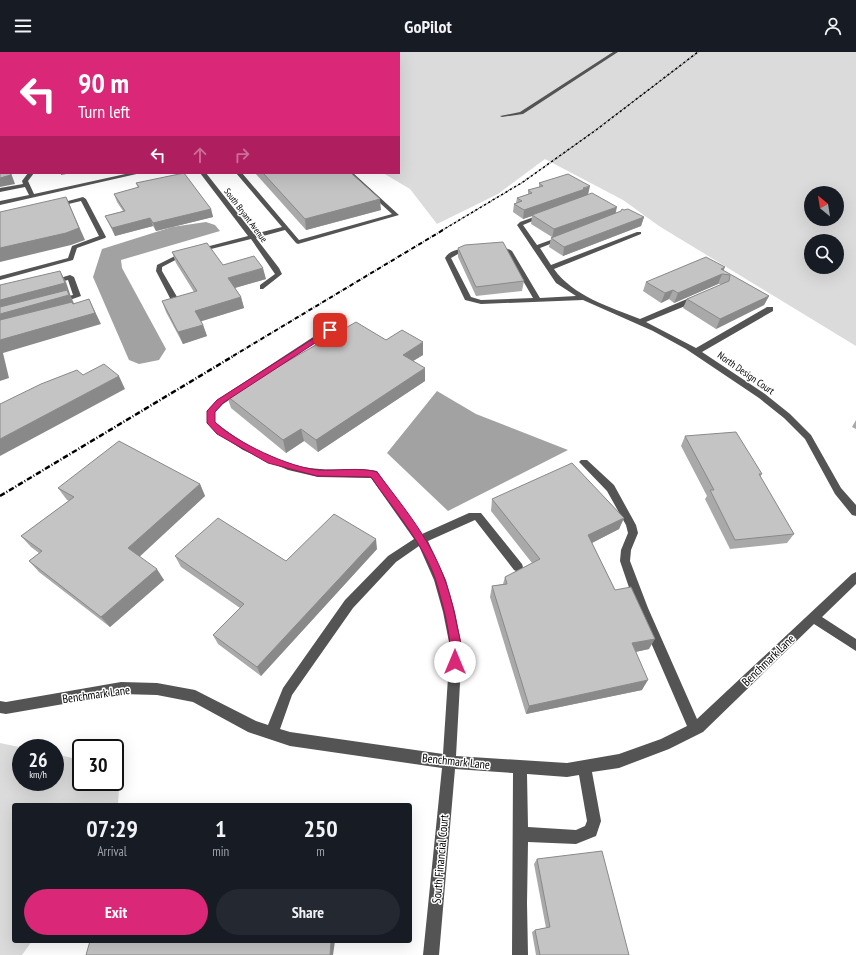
<!DOCTYPE html>
<html lang="en">
<head>
<meta charset="utf-8">
<style>
	body { margin:0; font-family:"PT Sans Narrow",sans-serif; background:#242831; color:#f1f3f6; height:100vh; display:flex; flex-direction:column; font-size:15px; white-space:nowrap }
	* { box-sizing:border-box; margin:0 }
	p { font-size:13px; color:#9ea1a6 }
	.icon { flex:none; width:22px; height:22px; fill:none; stroke:currentColor; stroke-width:2; stroke-linecap:round; stroke-linejoin:round }
	.map { position:relative; flex:1; overflow:hidden }
	.sheet { position:absolute; left:12px; top:751px; width:400px; height:140px; display:flex; flex-direction:column; background:#171b24; border-radius:4px; box-shadow:0 4px 16px #0002 }
	.sheet>* { flex:none }
	.guide { position:absolute; left:0px; top:0px; width:400px; height:122px; box-shadow:0 4px 16px #0002; background:#db2777; color:#fff; overflow:hidden }
	.needle { width:26px; rotate:330deg }
	.controls { position:absolute; left:804px; top:134px; display:grid; gap:8px }
	.controls a { display:grid; place-items:center; width:40px; height:40px; border-radius:50%; background:#171b24; box-shadow:0 4px 16px #0002; font-size:20px }
	.speed { position:absolute; left:12px; top:687px; display:flex; gap:8px; font-size:20px; font-weight:700; text-align:center }
	.speed>* { display:grid; place-content:center; width:52px; height:52px; border-radius:50%; background:#171b24; box-shadow:0 4px 16px #0002; line-height:1 }
	.speed small { font-size:10px; font-weight:400 }
	.speed .limit { border:2px solid #111; border-radius:6px; background:#fff; color:#111 }
	.pin { position:absolute; display:grid; place-items:center; width:34px; height:34px; color:#fff; margin:-17px; border-radius:8px; box-shadow:0 2px 6px #0006 }
	.me { position:absolute; width:44px; margin:-22px; rotate:0deg; stroke-linejoin:round; filter:drop-shadow(0 0 3px #0008) }
	.turn { display:flex; align-items:center; gap:14px; height:84px; padding:0 12px; font-size:18px }
	.turn .icon { width:52px; height:52px; stroke-width:2.5 }
	.turn b { display:block; font-size:28px; line-height:34px }
	.lanes { display:flex; align-items:center; height:38px; padding:0 12px; background:#0003; justify-content:center; gap:20px; direction:ltr }
	.lanes .off { opacity:.35 }
	.eta { display:flex; justify-content:space-evenly; align-items:center; height:68px; text-align:center }
	.eta b { font-size:24px; font-weight:700; line-height:28px }
	.cta { display:flex; gap:8px; margin-top:auto; padding:8px 12px }
	.cta a { flex:1; height:46px; border-radius:24px; background:#db2777; color:#fff; font-size:16px; font-weight:700; line-height:46px; text-align:center }
	.cta a+a { background:#242831; color:#f1f3f6 }
	header { display:flex; justify-content:space-between; align-items:center; height:52px; padding:0 12px; background:#171b24; font-size:18px; font-weight:700 }
	.map>svg:first-child { display:block }
	.green { fill:#dbdbdb; fill-rule:evenodd }
	.water { fill:#a2a2a2 }
	.lines { fill:none; stroke-linecap:round; stroke-linejoin:round }
	.minor { fill:#545454; fill-rule:evenodd }
	.rail-far2 { stroke:#000; stroke-width:1.5; stroke-dasharray:2.5 1 0.5 1; stroke-linecap:butt }
	.rail-far1 { stroke:#000; stroke-width:2; stroke-dasharray:4.5 1.5 0.5 1.5; stroke-linecap:butt }
	.rail { stroke:#000; stroke-width:2.5; stroke-dasharray:5.5 2 1 2; stroke-linecap:butt }
	.wall { fill:#a9a9a9 }
	.shaded-wall { fill:#898989 }
	.building { fill:#c4c4c4; stroke:#898989 }
	.route { fill:#db2777; stroke:#8e194d }
	.labels { text-anchor:middle; dominant-baseline:central; stroke-width:3; stroke-linejoin:round; paint-order:stroke }
	.far-street-label { font-size:9px; fill:#000; stroke:#fff }
	.street-label { font-size:10px; fill:#000; stroke:#fff }
	.near-street-label { font-size:12px; fill:#000; stroke:#fff }
</style>
</head>
<body>
<header><svg class="icon" aria-label="menu" viewBox="0 0 24 24"><path d="M4 6h16M4 12h16M4 18h16"/></svg>GoPilot<svg class="icon" aria-label="person" viewBox="0 0 24 24"><circle cx="12" cy="8" r="4"/><path d="M4 21q1-7 8-7t8 7"/></svg></header>
<div class="map">
<svg width="856" height="903" viewBox="0 0 856 903">
	<rect width="100%" height="100%" fill="#fff"/>
	<!-- green -->
	<g class="green">
		<path d="M372 0H856V294L659 174 623 148 545 107 498 142 437 172 410 137 383 121H399V1H366ZM811 141H837V167H811ZM811 189H837V215H811Z"/>
		<path d="M0 691 24 696H21V730H55V702L81 708V730H115V715L120 716 118 753H14V889H32L22 903H0Z"/>
	</g>
	<!-- water -->
	<g class="water">
		<path d="M206 170 215 173 220 179 121 208 122 216 166 297 159 308 139 312 129 308 93 225 102 197 172 175Z"/>
		<path d="M437 339 476 362 568 398 448 459 387 401Z"/>
	</g>
	<g class="lines">
		<!-- minor -->
		<g class="minor">
			<path d="M110 0H114L115 1H111Z"/>
			<path d="M349 0H354L355 1H350Z"/>
			<path d="M613 0H618L523 62 502 65 500 64 520 60Z"/>
			<rect x="0" y="46" width="1" height="2"/>
			<path d="M1 82V86L0 87V83Z"/>
			<path d="M28 121H34L28 129 34 142 130 121H141L0 153V149L29 143 25 135 0 140V136L23 132 22 129Z"/>
			<path d="M200 121H206L254 182 282 175 236 121H242L299 188 392 162 347 121H353L399 163 298 192 296 191 285 178 256 186 279 216 282 222 263 237H260V233L275 222 251 187 183 204 162 215V219L180 250 176 252 172 250 156 219 157 213 179 202 248 184Z"/>
			<path d="M83 145 86 147 106 185 105 186 77 196 73 208 0 228V224L68 206 72 194 99 184 81 149 56 155 53 153Z"/>
			<path d="M542 162 547 163 523 173 537 193 559 185H563V187L540 196 551 213 637 180H641V182L554 217C573 244 610 255 640 267L694 244H700V248L646 270 696 296 767 255H773V259L702 300 765 342 790 362 811 383 841 436 856 453V464L852 463 835 442 805 387 784 366 759 346 686 297 653 279 583 248 481 252 465 248 445 206C450 197 461 197 470 196L472 197V199L458 202 451 206 471 245 481 248 533 246 507 201 502 198 492 197V195C500 193 505 195 512 199L540 246 576 244 556 231 517 173 520 170Z"/>
			<path d="M70 223 74 225 81 244 61 251H55V247L73 243 68 228 51 232 47 230Z"/>
			<path d="M327 276H330L334 278 223 352 215 360V370C244 393 282 415 320 417 335 419 364 415 377 419L422 482 469 461H481L522 512 523 515 522 518 518 520 514 518 475 468 428 489 446 528 455 560 462 595 456 704 567 711 619 702 661 687 687 674 636 556 620 509 621 498 628 481 626 473 607 439 581 412 579 410 581 408H587L614 433 636 473 638 481 631 498 630 509 648 556 697 667 852 522 856 520V532L822 565 856 587V599L814 572 703 680 669 697 619 716 592 720 601 769 596 784 576 792 528 790 527 851 528 903H512L513 721 455 717 439 903H423L442 716 290 694 248 680 193 650 157 643 121 642 6 662 0 661V649L6 650 121 630 157 631 195 638 256 669 268 673 283 636 345 548 388 504 414 487 371 426 318 425 288 418 243 398 217 381 207 371V359L217 348ZM419 494 434 528 443 560 450 595 443 702 290 680 280 677 292 643 353 556 396 510ZM527 722 567 725 579 723 587 769 585 774 576 778 528 775Z"/>
		</g>
		<!-- rail-far2 -->
		<path class="rail-far2" d="M441 179 523 130 596 78 698 0"/>
		<!-- rail-far1 -->
		<path class="rail-far1" d="M233 304 443 178"/>
		<!-- rail -->
		<path class="rail" d="M0 444 235 303"/>
	</g>
	<!-- wall -->
	<g class="wall">
		<path d="M255 121H351L381 158 306 178Z"/>
		<path d="M136 131 211 157 213 165 156 179 153 174 115 184 105 164 123 159 117 150 114 142 138 136Z"/>
		<path d="M539 131 588 143 616 161 624 158 644 165 641 174 563 204 549 195 551 186 552 185 531 172 532 164 523 167 513 160 514 152 516 151 517 146 528 142V138L539 135Z"/>
		<path d="M458 196 524 229 522 239 476 244 458 205Z"/>
		<path d="M172 200 223 213 266 227 235 236 241 245 244 256 201 269 203 273 207 284 183 292 166 260 162 249 194 240 176 211Z"/>
		<path d="M724 219 769 244 764 253 716 277 683 256 687 247 723 232H718L674 251 669 247 661 251 643 239 646 230Z"/>
		<path d="M386 288 423 303 413 309 425 329 318 400 304 389 286 401 231 356 227 344Z"/>
		<path d="M856 368V377L852 375Z"/>
		<path d="M685 384 762 422 760 425 794 482 787 491 730 497 705 447 707 444 681 394Z"/>
		<path d="M200 432 205 444 139 504 164 528 110 575 39 520 29 509 39 501 31 495 21 484 69 449 67 448 58 436Z"/>
		<path d="M492 447 624 466 619 477 592 491 615 538 649 597 635 600 642 638 526 662 490 545 492 534 503 532 505 525 532 511 491 459Z"/>
		<path d="M377 497 261 624 218 592 213 583 240 556 181 515 175 504 286 509Z"/>
		<path d="M537 807 629 903H536L532 880 535 878 546 876 534 812Z"/>
	</g>
	<!-- shaded-wall -->
	<g class="shaded-wall">
		<path d="M84 0H92L91 1H82Z"/>
		<path d="M10 121H11L15 132 0 135V126Z"/>
		<path d="M61 121H72L61 123Z"/>
		<path d="M590 134 588 143 532 163V164L523 167 524 158Z"/>
		<path d="M66 145 85 188 71 193 0 210V196Z"/>
		<path d="M380 147 381 158 306 178 305 167Z"/>
		<path d="M617 155 615 164 552 186 554 177Z"/>
		<path d="M211 157 213 165 156 179 153 171Z"/>
		<path d="M644 165 641 174 563 204 564 195Z"/>
		<path d="M150 166 153 174 115 184 112 176Z"/>
		<path d="M725 215 718 232 674 251 678 241Z"/>
		<path d="M263 216 266 227 231 237 228 226Z"/>
		<path d="M60 219 66 230 70 242 75 254 0 275V248Z"/>
		<path d="M673 238 669 247 661 251 665 241Z"/>
		<path d="M769 244 764 253 716 277 720 267Z"/>
		<path d="M241 245 244 256 199 270 195 259Z"/>
		<path d="M89 247 101 272 3 301 9 326 0 329V288Z"/>
		<path d="M203 273 207 284 183 292 178 280Z"/>
		<path d="M423 290V303L403 315V303Z"/>
		<path d="M425 316V329L318 400 316 388Z"/>
		<path d="M119 324 125 337 0 404V387Z"/>
		<path d="M301 377 304 389 286 401 283 388Z"/>
		<path d="M200 432 205 444 136 508 128 496Z"/>
		<path d="M624 466 619 477 584 495 588 483Z"/>
		<path d="M376 487 377 497 261 624 257 615Z"/>
		<path d="M157 517 164 528 110 575 101 565Z"/>
		<path d="M655 587 649 597 626 602 632 591Z"/>
		<path d="M648 628 642 638 526 662 529 654Z"/>
		<path d="M331 889H335L333 903H330Z"/>
	</g>
	<!-- building -->
	<g class="building">
		<path d="M0 0H84L82 1H1V6H0Z"/>
		<path d="M1 6V19H0V7Z"/>
		<path d="M0 111H1V121H10L11 123 0 126Z"/>
		<path d="M184 121 211 157 153 171 150 166 112 176 105 164 125 159 114 142 139 135 136 131Z"/>
		<path d="M263 121H351L380 147 305 167Z"/>
		<path d="M568 122 590 134 583 136 585 137 524 158 514 152 522 149 517 146 532 141 528 138 543 134 539 131Z"/>
		<path d="M592 141 617 155 554 177 532 163Z"/>
		<path d="M66 145 79 176 66 181 0 196V160Z"/>
		<path d="M622 157 624 158 628 157 644 165 564 195 551 186 621 159Z"/>
		<path d="M503 190 524 229 476 235 458 196 465 193Z"/>
		<path d="M207 191 223 213 254 204 263 216 228 226 241 245 195 259 203 273 178 280 162 249 197 239 172 200Z"/>
		<path d="M706 205 725 215 721 217 769 244 720 267 687 247 729 229 730 223 722 222 678 241 673 238 665 241 646 230Z"/>
		<path d="M60 219 65 231 0 248V233Z"/>
		<path d="M67 238 69 243 0 262V255Z"/>
		<path d="M89 247 95 261 0 288V268L72 250 73 252Z"/>
		<path d="M356 270 386 288 402 278 423 290 403 303 425 316 316 388 301 377 283 388 227 344Z"/>
		<path d="M104 312 119 324 0 387V352L41 332 77 318 83 323Z"/>
		<path d="M736 380 762 422H759L794 482 735 488 710 438H714L685 384Z"/>
		<path d="M119 389 200 432 128 496 157 517 101 565 29 509 42 499 21 484 74 445 58 436Z"/>
		<path d="M572 411 624 466 588 483 615 538 631 535 655 587 632 591 648 628 529 654 492 534 507 532 505 525 540 507 492 447Z"/>
		<path d="M334 462 376 487 257 615 213 583 244 552 175 504 218 466 286 509Z"/>
		<path d="M602 799 629 903H540L535 878 550 875 537 807Z"/>
		<path d="M90 889H331L330 903H86Z"/>
	</g>
	<!-- route -->
	<path class="route" d="M330 276 332 277V280L223 351 215 360V370C235 390 290 416 319 418 335 419 362 415 377 420 394 443 414 467 428 492 443 517 452 546 457 574 460 587 464 601 459 613L455 615 451 613C448 607 451 602 450 595 449 574 442 550 436 529 424 492 393 457 371 425L317 424 268 411 217 382 207 371V359L217 348Z"/>
	<g class="labels">
		<!-- far-street labels -->
		<g class="far-street-label">
			<text transform="translate(246 163) rotate(53)">South Bryant Avenue</text>
		</g>
		<!-- street labels -->
		<g class="street-label">
			<text transform="translate(746 321) rotate(35)">North Design Court</text>
		</g>
		<!-- near-street labels -->
		<g class="near-street-label">
			<text transform="translate(768 608) rotate(-44)">Benchmark Lane</text>
			<text transform="translate(96 642) rotate(-8)">Benchmark Lane</text>
			<text transform="translate(456 709) rotate(6)">Benchmark Lane</text>
			<text transform="translate(440 807) rotate(-85)">South Financial Court</text>
		</g>
	</g>
</svg>
<div class="controls">
<a><svg class="needle" viewBox="-14 -14 28 28"><path d="M0-13l5 13h-10z" fill="#e53935"/><path d="M0 13l5-13h-10z" fill="#9ea1a6"/></svg></a>
<a><svg class="icon" aria-label="search" viewBox="0 0 24 24"><circle cx="10" cy="10" r="6"/><path d="M15 15l6 6"/></svg></a>
</div>
<div class="speed"><div>26<small>km/h</small></div><div class="limit">30</div></div>
<div class="pin" style="left:330px;top:278px;background:#d93025"><svg class="icon" aria-label="arrive" viewBox="0 0 24 24"><path d="M6 21V4h12l-3 4 3 4H6"/></svg></div>
<svg class="me" style="left:455px;top:610px" viewBox="-20 -20 40 40"><circle r="19" fill="#fff"/><path d="M0-13L10 11 0 6-10 11z" fill="#db2777"/></svg>
<div class="guide">
<div class="turn"><svg class="icon" aria-label="left" viewBox="0 0 24 24"><path d="M17 20v-9H6M10 6l-5 5 5 5"/></svg><div><b>90 m</b>Turn left</div></div>
<div class="lanes"><svg class="icon" aria-label="left" viewBox="0 0 24 24"><path d="M17 20v-9H6M10 6l-5 5 5 5"/></svg><svg class="icon off" aria-label="ahead" viewBox="0 0 24 24"><path d="M12 20V5M6 11l6-6 6 6"/></svg><svg class="icon off" aria-label="right" viewBox="0 0 24 24"><path d="M7 20v-9h11M14 6l5 5-5 5"/></svg></div>
</div>
<section class="sheet">
<div class="eta">
<div><b>07:29</b><p>Arrival</p></div>
<div><b>1</b><p>min</p></div>
<div><b>250</b><p>m</p></div>
</div>
<div class="cta"><a>Exit</a><a>Share</a></div>
</section>
</div>
</body>
</html>
